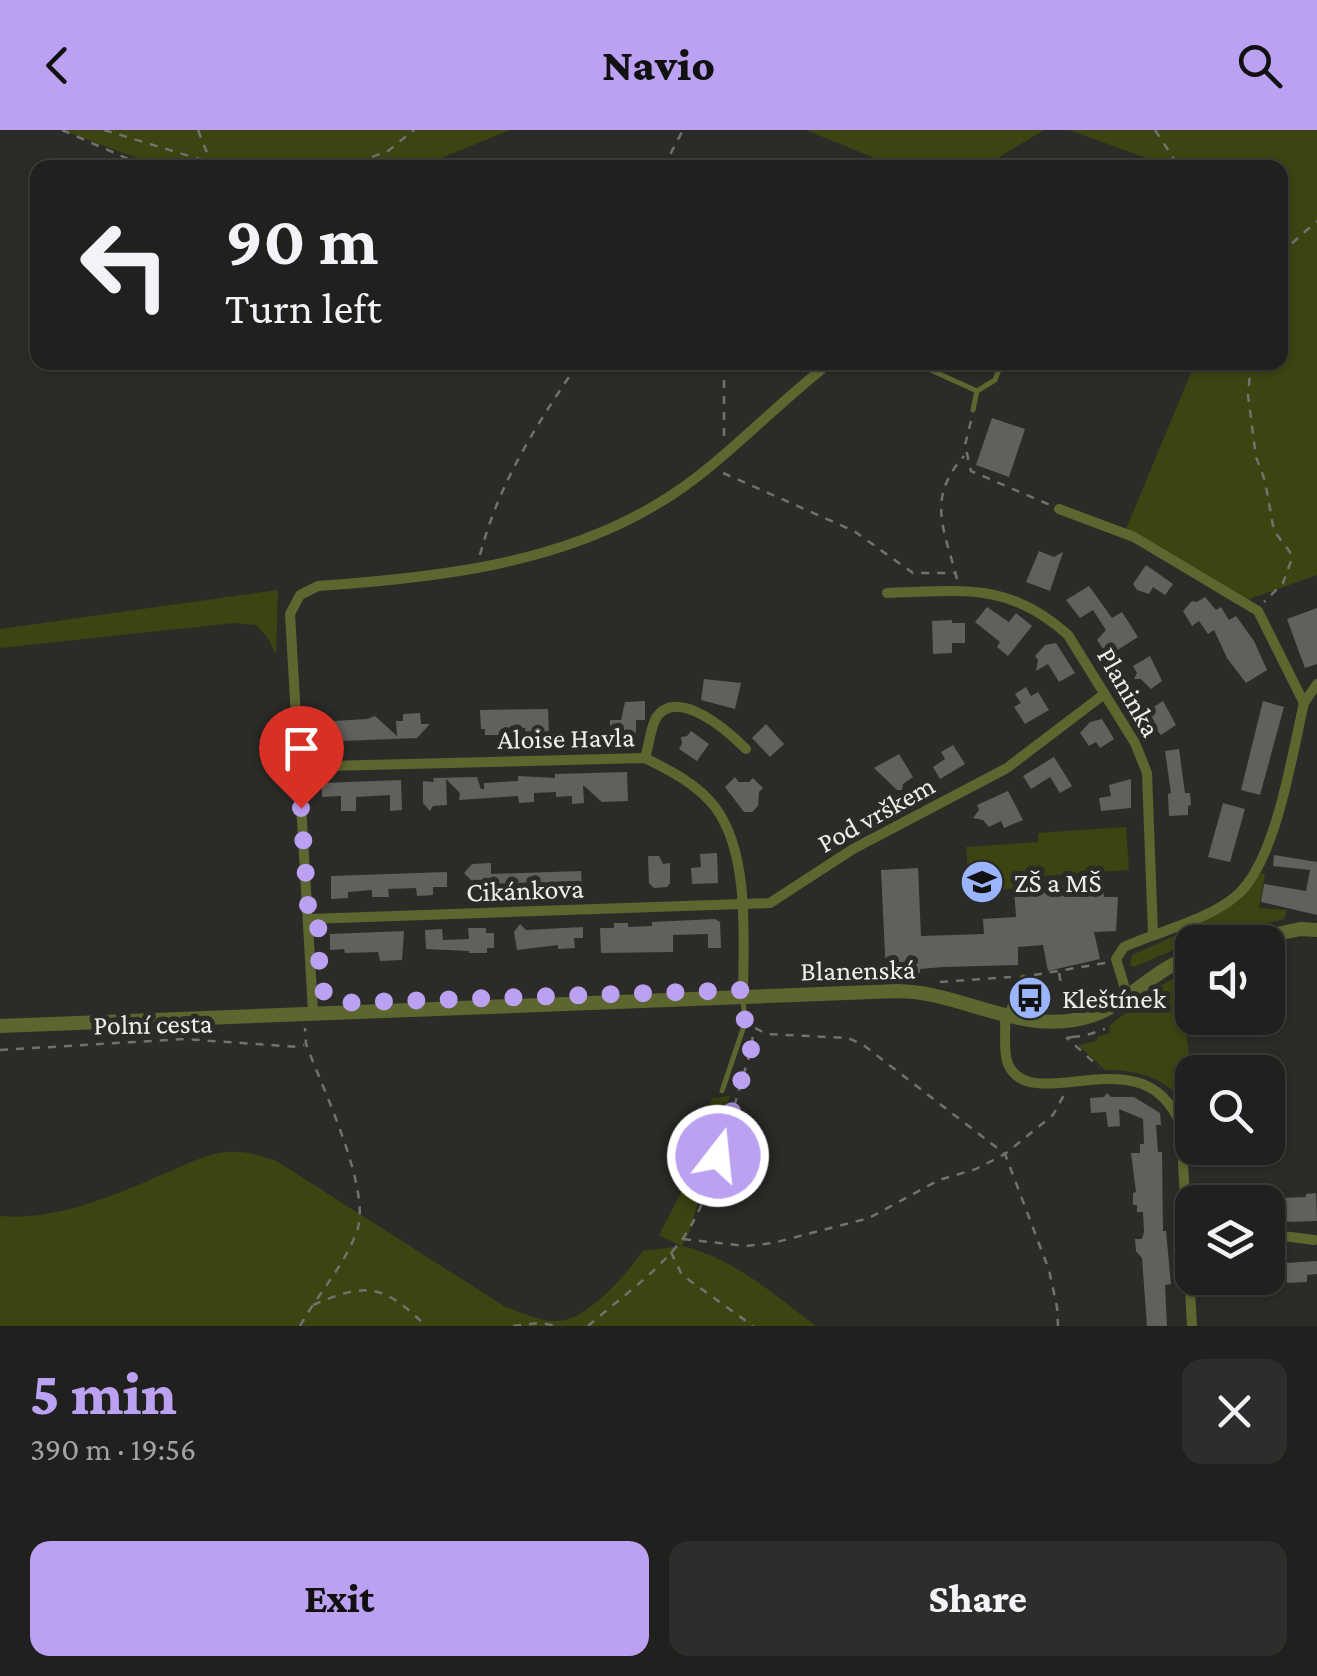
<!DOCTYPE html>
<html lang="en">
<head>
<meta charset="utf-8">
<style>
	body { margin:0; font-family:"Crimson Pro",serif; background:#2d2e2b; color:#f1f3f6; height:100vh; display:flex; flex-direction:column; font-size:38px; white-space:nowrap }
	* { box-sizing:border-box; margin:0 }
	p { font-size:32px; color:#a2a3a4 }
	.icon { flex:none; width:55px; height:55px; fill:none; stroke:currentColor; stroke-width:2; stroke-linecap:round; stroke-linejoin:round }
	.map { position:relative; height:1196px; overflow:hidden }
	.panel { display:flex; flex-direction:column; background:#20211e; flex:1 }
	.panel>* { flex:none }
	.banner { position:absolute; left:30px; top:30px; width:1258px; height:210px; border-radius:20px; box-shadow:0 2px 8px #0004,0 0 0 2px #3d3e3c; background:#20211e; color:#f1f3f6; overflow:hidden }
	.controls { position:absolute; left:1175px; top:795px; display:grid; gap:20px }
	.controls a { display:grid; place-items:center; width:110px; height:110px; border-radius:20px; background:#20211e; box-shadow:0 2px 8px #0004,0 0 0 2px #3d3e3c; font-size:50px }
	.pin { position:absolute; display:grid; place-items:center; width:85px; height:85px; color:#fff; margin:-102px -42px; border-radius:50% 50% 50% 0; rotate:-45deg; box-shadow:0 0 10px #0007 }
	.pin .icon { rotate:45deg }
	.me { position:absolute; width:110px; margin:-55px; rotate:16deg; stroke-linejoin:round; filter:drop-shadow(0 0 8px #0008) }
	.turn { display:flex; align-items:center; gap:35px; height:210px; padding:0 30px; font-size:45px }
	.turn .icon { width:130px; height:130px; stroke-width:2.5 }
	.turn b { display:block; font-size:70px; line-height:85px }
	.round { display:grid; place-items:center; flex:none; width:105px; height:105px; border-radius:20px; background:#2d2e2b }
	.summary { display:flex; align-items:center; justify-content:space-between; height:170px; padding:0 30px }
	h1 { font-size:60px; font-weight:800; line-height:75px; color:#bca0f2 }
	.cta { display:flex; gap:20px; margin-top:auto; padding:20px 30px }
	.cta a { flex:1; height:115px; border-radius:20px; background:#bca0f2; color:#111; font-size:40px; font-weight:800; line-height:115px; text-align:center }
	.cta a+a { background:#2d2e2b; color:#f1f3f6 }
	header { display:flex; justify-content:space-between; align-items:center; height:130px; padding:0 30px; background:#bca0f2; color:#111; font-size:45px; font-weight:800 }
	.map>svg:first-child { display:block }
	.green { fill:#3c4411 }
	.building { fill:#60615c }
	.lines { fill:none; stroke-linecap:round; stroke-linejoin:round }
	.path { stroke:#71726f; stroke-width:2.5; stroke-dasharray:8 8; stroke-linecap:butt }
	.service { stroke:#5c672f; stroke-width:5 }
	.minor { stroke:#5c672f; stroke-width:10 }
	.tertiary { stroke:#5c672f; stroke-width:14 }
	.route { stroke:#bca0f2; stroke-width:18; stroke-dasharray:0 32.4 }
	.labels { text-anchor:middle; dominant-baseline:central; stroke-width:10; stroke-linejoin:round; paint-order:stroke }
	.street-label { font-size:28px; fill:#eeefec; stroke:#2b2c28 }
	.poi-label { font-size:28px; fill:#eeefec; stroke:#2b2c28; text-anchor:start }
</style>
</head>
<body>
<header><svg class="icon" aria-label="back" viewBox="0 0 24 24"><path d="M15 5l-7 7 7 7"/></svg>Navio<svg class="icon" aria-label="search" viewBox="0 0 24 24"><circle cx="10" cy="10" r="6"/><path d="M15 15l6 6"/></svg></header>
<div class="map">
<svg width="1317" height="1196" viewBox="0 0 1317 1196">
	<rect width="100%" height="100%" fill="#2b2c28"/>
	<!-- green -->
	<g class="green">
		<path d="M62 0H510L417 38 160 37Z"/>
		<path d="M806 0H1044L983 37 899 38Z"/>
		<path d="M1069 0H1317V445L1236 474 1124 404 1195 233 1280 232V38L1171 37Z"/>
		<path d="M278 460 276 525 268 508 256 495 234 493 0 518V499Z"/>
		<path d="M1126 697 1129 740 1042 746V757L970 761 966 717 1038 712V703Z"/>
		<path d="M1261 743 1265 744 1259 778 1287 780 1284 789 1192 812 1134 837 1130 835 1132 825 1186 801 1185 798 1239 770Z"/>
		<path d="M1178 846 1192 945V1008C1191 1001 1190 991 1188 984 1177 949 1136 939 1105 940L1078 915 1097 911V907L1110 903 1109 896 1158 857Z"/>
		<path d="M730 966 689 1103 682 1116C734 1128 774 1165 816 1196H0V1086C50 1091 106 1069 152 1049 200 1029 226 1009 278 1032L504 1176C520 1182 540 1192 558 1191 588 1190 627 1143 643 1121L681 1116 659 1105 695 1036 712 968Z"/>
	</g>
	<!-- building -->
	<g class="building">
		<path d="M992 288 1025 299 1009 347 976 335Z"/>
		<path d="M1039 421 1054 427 1063 422 1050 461 1026 452Z"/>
		<path d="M1146 435 1173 454 1165 465 1153 457 1149 464 1137 460 1133 454Z"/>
		<path d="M1089 456 1112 488 1122 482 1138 507 1108 526 1097 510 1106 500 1093 480 1080 488 1066 470Z"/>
		<path d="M1205 467 1216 480 1221 477 1229 490 1236 486 1254 511 1267 540 1246 553 1227 528 1214 500 1208 504 1199 491 1192 496 1183 481 1192 471 1197 472Z"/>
		<path d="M987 477 1009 492 1016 483 1032 496 1008 526 997 517 1000 512 975 492Z"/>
		<path d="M1317 478V534L1305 538 1287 489Z"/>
		<path d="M952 490V493H965V513H952V523L933 524 932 491Z"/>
		<path d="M1056 513 1075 543 1059 552 1048 534 1036 541 1038 530 1035 526 1045 515Z"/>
		<path d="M1150 526 1162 551 1151 559 1141 549H1134L1137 543 1133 536Z"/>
		<path d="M704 549 741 553 735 579 701 570Z"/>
		<path d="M1026 557 1031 566 1038 562 1049 580 1025 594 1014 577 1021 573 1015 564Z"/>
		<path d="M645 571V590H636V606H610V590H621L625 572Z"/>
		<path d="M1163 571 1176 595 1161 605 1149 592 1146 582Z"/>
		<path d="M1263 571 1284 577 1260 665 1241 660Z"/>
		<path d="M548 579 549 604 526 605 525 598 502 599V605H485V599H481L480 580Z"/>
		<path d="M420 583 421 594H430L417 608 318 612 317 592 367 589 375 586 397 606 396 591H403V584Z"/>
		<path d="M1102 589 1114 609 1100 618 1096 612 1089 616 1080 603 1090 592Z"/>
		<path d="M766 594 784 614 770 627 752 608Z"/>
		<path d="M691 601 709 614 697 631 679 619 682 614 681 607 687 606Z"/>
		<path d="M953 615 965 634 940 649 933 637 945 629 941 622Z"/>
		<path d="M1179 619 1185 663H1190L1191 675 1188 676V685L1169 686 1168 664 1171 663 1165 621Z"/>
		<path d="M899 624 913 647 903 654 902 660H897L874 638Z"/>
		<path d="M1054 627 1072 656 1060 663 1050 647 1031 659 1023 646Z"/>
		<path d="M627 642 628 671 602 672 583 655 584 673 572 674V666L556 667V662L534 663V672L519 673 518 666 459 670 460 663 446 649 447 675 433 676 430 681 423 673V651L434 652 433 648 477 647 481 659H484V653L518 651V646L555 648V644Z"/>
		<path d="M735 647 739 652H749L753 648 763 658 759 662 758 676 752 682H744L725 657Z"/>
		<path d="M1131 649V678L1101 681 1099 668 1111 666 1109 655Z"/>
		<path d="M401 650 402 680 390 681V665L356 667V681H341V666L322 667V653Z"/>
		<path d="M1008 661 1023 690 1004 698 1001 691 989 697 983 690 973 688 979 680 977 675Z"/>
		<path d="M1223 673 1245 679 1230 732 1208 727Z"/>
		<path d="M717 723 718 753 692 754 691 738 701 737 700 724Z"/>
		<path d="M1274 725 1317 732V785L1261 772 1264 754 1306 761 1310 740 1273 736Z"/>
		<path d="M648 726H659L663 734 670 733V753L667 757 654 758 649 753Z"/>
		<path d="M491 733V744L581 741 582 760 479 764 478 752H473L464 743 472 734Z"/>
		<path d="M918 738 921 806 984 804 983 789 1016 787 1014 759 1103 753 1104 767H1118L1116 801 1094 802 1100 829 1048 841 1043 815 1018 817V835L943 837 920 839V843L886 845 881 740Z"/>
		<path d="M447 742V757H433V765L417 766 416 758 388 759 389 767H372V760L348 762V768L331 769V746Z"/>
		<path d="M715 789 720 792 721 818H708V804L673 805V822L601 823 600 798H614V793H628V797L652 796V792Z"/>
		<path d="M520 794 526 800 583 797V808H574L575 818 558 819V815L517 820 514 802Z"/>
		<path d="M468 798H486V803H494V818H487V823H469V821L426 819 425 800 442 799 443 810 469 809Z"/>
		<path d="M404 801 402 830 380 831 378 822 345 823 344 819 330 820V804Z"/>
		<path d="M1107 963 1111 967H1134L1160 983 1161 995H1156L1158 1022H1162L1163 1101H1166L1171 1154 1165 1155 1167 1196H1147L1142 1128 1136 1121 1135 1109H1142L1144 1102 1143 1082H1137V1075H1133V1063L1136 1062 1131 1023H1140V1014H1144L1143 989 1119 979 1120 996 1108 997 1106 982 1091 983 1090 968 1104 967Z"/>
		<path d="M1316 1063 1317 1091 1284 1092 1279 1079 1282 1068 1306 1067V1064Z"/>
		<path d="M1317 1131V1144L1307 1145V1152L1287 1153 1286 1133Z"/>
	</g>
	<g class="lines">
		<!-- path -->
		<g class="path">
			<path d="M62 0 149 38"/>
			<path d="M104 0 209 32"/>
			<path d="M198 0 213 38"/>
			<path d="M1155 0 1180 38"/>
			<path d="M342 38 388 21 414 0"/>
			<path d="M663 38 683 0"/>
			<path d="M1280 124 1317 91"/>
			<path d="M1251 232 1248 265 1256 327 1265 351 1274 401 1290 422 1291 431 1283 453 1264 472"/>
			<path d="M971 291 965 315 971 341 1050 375"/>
			<path d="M724 306V232"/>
			<path d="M723 343 854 401 913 443H955"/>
			<path d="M480 425C499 352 537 294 579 232"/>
			<path d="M957 449C944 398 926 369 964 326"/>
			<path d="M1059 843 1066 879"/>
			<path d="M1034 845 1105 833"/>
			<path d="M940 852 1011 847"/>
			<path d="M755 898 767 904 848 908 862 914 1005 1024 1049 1140 1057 1177 1058 1196"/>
			<path d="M1072 907 1067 908 1099 937"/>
			<path d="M1072 907 1084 906 1105 899"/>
			<path d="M0 920 184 909 299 917 304 915"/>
			<path d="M683 1109 746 1116 773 1113 869 1088 939 1050 976 1039 1005 1024 1053 985 1065 963"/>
			<path d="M671 1122 682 1145 753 1196"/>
			<path d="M313 1175C367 1152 383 1154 426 1196"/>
			<path d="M300 1196C317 1165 345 1135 357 1101 372 1060 322 957 306 914L305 898"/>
			<path d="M513 1196 540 1193 558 1196"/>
			<path d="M588 1196C619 1169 654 1145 680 1112 715 1068 732 972 753 916L752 903"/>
		</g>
		<!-- service -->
		<g class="service">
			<path d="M913 232 977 261 973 280"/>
			<path d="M977 261 995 250 1002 232"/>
			<path d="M1006 885 1023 847"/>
			<path d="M722 961 745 893 743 869"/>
		</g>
		<!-- minor -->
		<g class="minor">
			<path d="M1059 379 1134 407 1258 481 1304 573"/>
			<path d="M887 463C961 461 1009 451 1068 505L1135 613 1147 643 1153 804"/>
			<path d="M645 628C649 616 650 599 656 588 677 555 730 603 746 619"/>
			<path d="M299 641 326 636 645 628C671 641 697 654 715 677 751 725 743 813 743 869"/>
			<path d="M309 789 770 773 853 719 1007 638 1103 565"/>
			<path d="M1127 865 1116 829 1124 817C1159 801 1206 791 1236 766 1276 733 1292 624 1304 573L1317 554"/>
			<path d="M313 881 290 484 300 465 318 456C434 448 557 435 659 373 722 335 772 277 831 232"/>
			<path d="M1005 888C1006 902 1003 922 1008 934 1032 989 1145 901 1181 996L1192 1196"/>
			<path d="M1268 1104 1314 1110"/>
		</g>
		<!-- tertiary -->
		<g class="tertiary">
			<path d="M1241 812 1300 799 1317 800"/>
			<path d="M0 896 898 861C964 862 1025 909 1094 885 1130 872 1154 838 1192 827"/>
		</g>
	</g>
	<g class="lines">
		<!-- route -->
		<path class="route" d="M301 678 309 789H318L320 858 336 873 743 860 745 893 752 902V916L718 1026"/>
	</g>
	<!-- icons -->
	<defs>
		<g id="school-disc" transform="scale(2.25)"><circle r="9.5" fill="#9ab5fd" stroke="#2b2c28"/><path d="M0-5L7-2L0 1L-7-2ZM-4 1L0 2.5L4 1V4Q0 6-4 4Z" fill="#111"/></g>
		<g id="bus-disc" transform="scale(2.25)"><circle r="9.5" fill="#9ab5fd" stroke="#2b2c28"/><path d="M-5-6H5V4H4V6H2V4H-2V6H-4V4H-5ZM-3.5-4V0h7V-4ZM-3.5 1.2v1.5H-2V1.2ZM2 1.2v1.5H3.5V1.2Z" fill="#111"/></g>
	</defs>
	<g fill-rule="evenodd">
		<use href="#school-disc" x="982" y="752"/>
		<use href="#bus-disc" x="1030" y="868"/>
	</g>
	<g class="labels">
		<!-- street labels -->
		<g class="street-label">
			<text transform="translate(1129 562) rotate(60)">Planinka</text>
			<text transform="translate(566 608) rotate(-1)">Aloise Havla</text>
			<text transform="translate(876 684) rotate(-29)">Pod vrškem</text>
			<text transform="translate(525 760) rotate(-2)">Cikánkova</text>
			<text transform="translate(858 840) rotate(-1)">Blanenská</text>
			<text transform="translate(153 894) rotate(-1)">Polní cesta</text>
		</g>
		<!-- poi labels -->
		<g class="poi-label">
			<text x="1014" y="752">ZŠ a MŠ</text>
			<text x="1062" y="868">Kleštínek</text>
		</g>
	</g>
</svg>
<div class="controls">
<a><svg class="icon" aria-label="sound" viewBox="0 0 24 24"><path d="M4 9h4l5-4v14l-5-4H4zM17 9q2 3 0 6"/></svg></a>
<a><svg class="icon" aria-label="search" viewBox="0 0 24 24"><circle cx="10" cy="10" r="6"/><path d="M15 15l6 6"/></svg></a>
<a><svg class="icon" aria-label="layers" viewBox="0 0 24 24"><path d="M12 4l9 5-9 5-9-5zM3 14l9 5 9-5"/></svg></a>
</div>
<div class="pin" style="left:301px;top:678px;background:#d93025"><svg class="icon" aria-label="arrive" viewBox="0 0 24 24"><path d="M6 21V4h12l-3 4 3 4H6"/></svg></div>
<svg class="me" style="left:718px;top:1026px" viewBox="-20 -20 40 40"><circle r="17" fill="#bca0f2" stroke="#fff" stroke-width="3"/><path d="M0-11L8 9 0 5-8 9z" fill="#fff"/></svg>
<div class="banner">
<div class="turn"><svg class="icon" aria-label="left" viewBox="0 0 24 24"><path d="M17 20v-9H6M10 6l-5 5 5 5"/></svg><div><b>90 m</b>Turn left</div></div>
</div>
</div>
<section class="panel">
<div class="summary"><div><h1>5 min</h1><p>390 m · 19:56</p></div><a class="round"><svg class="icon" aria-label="close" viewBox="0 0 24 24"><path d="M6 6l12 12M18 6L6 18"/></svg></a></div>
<div class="cta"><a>Exit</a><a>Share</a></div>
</section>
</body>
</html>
